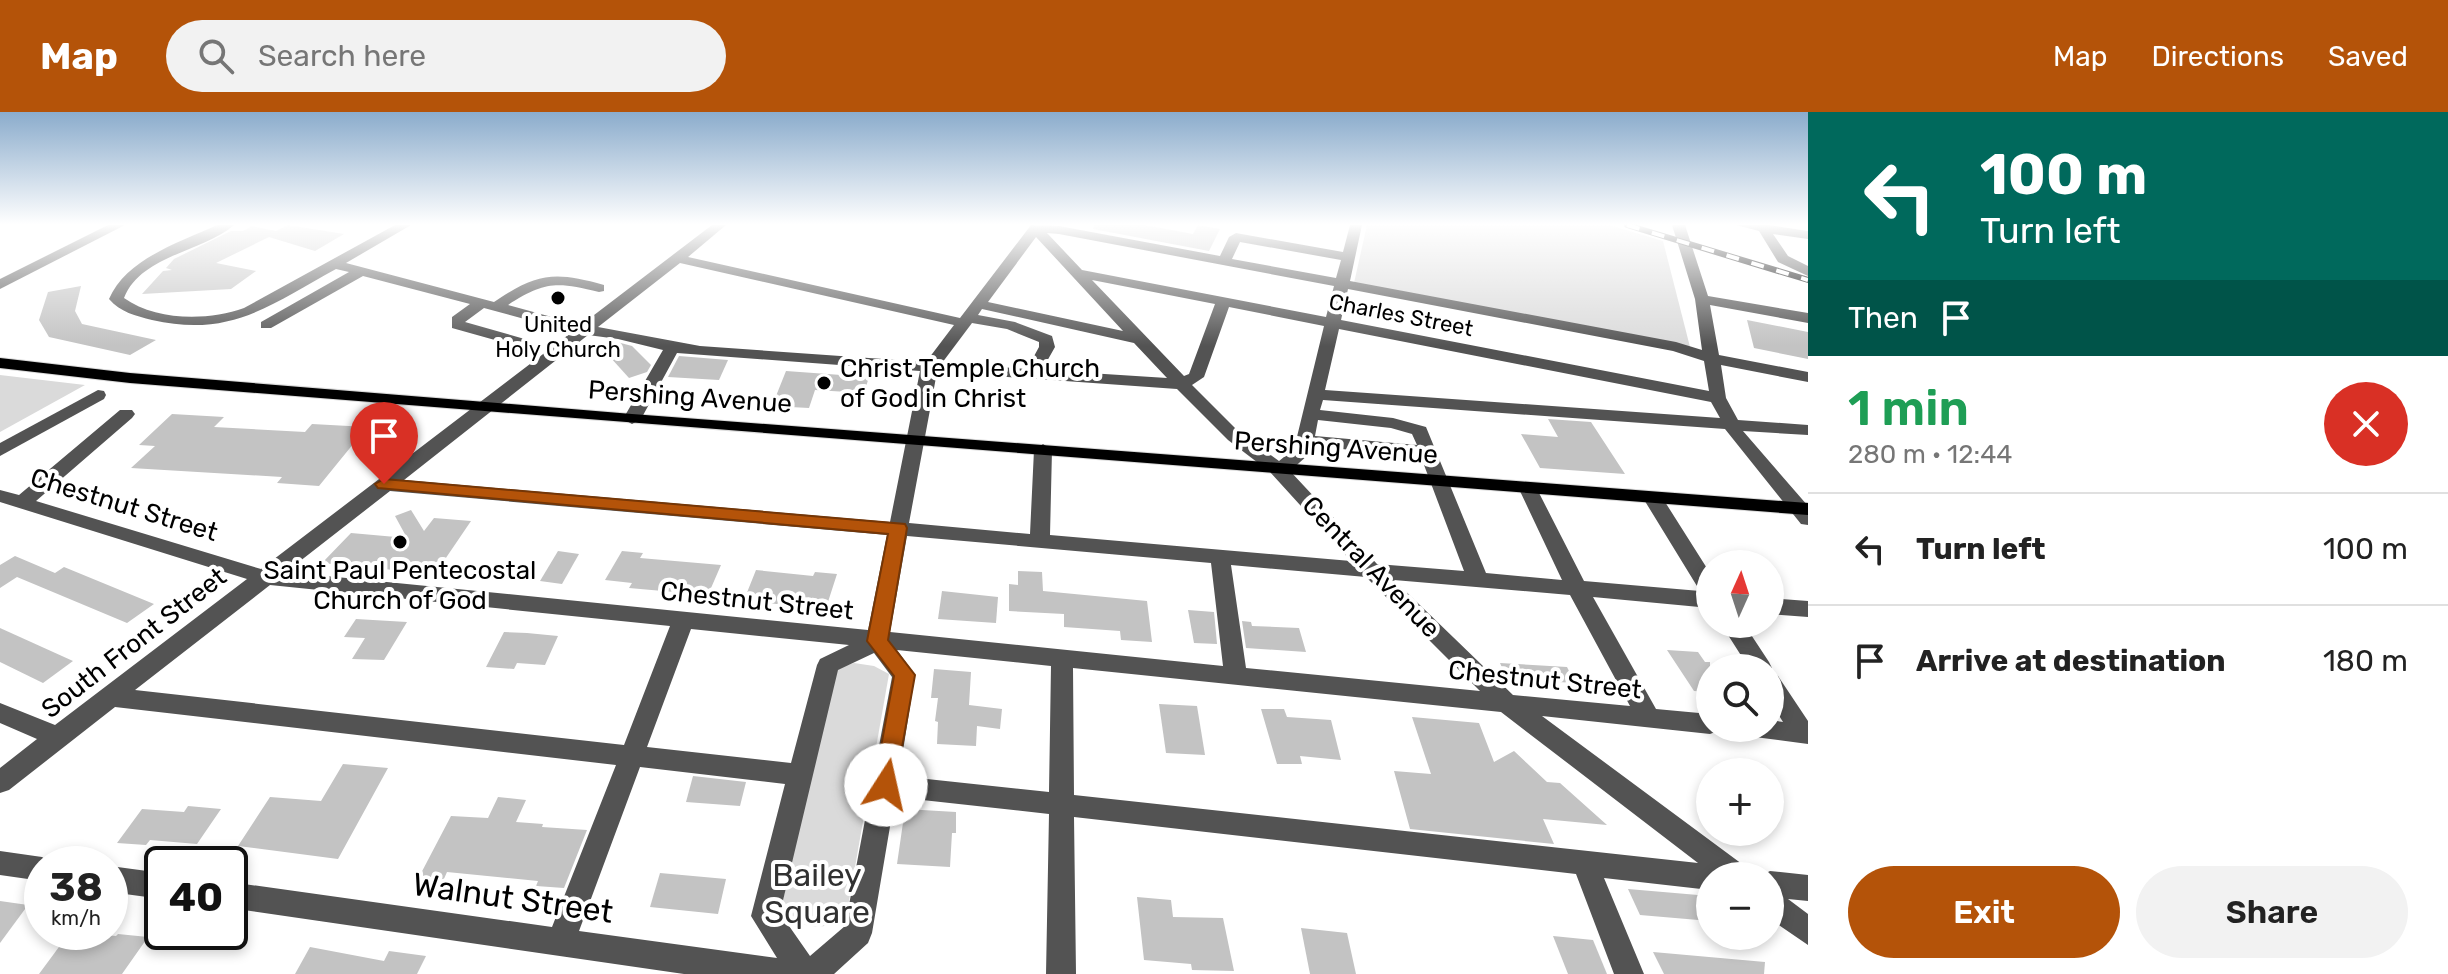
<!DOCTYPE html>
<html lang="en">
<head>
<meta charset="utf-8">
<style>
	body { margin:0; font-family:Rubik,sans-serif; background:#f2f2f2; color:#222; height:100vh; display:flex; flex-direction:column; font-size:30px; white-space:nowrap }
	* { box-sizing:border-box; margin:0 }
	p { font-size:26px; color:#767676 }
	.icon { flex:none; width:44px; height:44px; fill:none; stroke:currentColor; stroke-width:2; stroke-linecap:round; stroke-linejoin:round }
	.map { position:relative; flex:1; overflow:hidden }
	.panel { display:flex; flex-direction:column; background:#fff; width:640px }
	.panel>* { flex:none }
	.guide { background:#00695c; color:#fff; overflow:hidden }
	.needle { width:52px; rotate:3deg }
	.buttons { position:absolute; left:1696px; top:438px; display:grid; gap:16px }
	.buttons a { display:grid; place-items:center; width:88px; height:88px; border-radius:50%; background:#fff; box-shadow:0 4px 12px #0003; font-size:40px }
	.speed { position:absolute; left:24px; top:734px; display:flex; gap:16px; font-size:40px; font-weight:700; text-align:center }
	.speed>* { display:grid; place-content:center; width:104px; height:104px; border-radius:50%; background:#fff; box-shadow:0 4px 12px #0003; line-height:1 }
	.speed small { font-size:20px; font-weight:400 }
	.speed .limit { border:4px solid #111; border-radius:12px; background:#fff; color:#111 }
	.pin { position:absolute; display:grid; place-items:center; width:68px; height:68px; color:#fff; margin:-82px -34px; border-radius:50% 50% 50% 0; rotate:-45deg; box-shadow:0 0 8px #0007 }
	.pin .icon { rotate:45deg }
	.me { position:absolute; width:88px; margin:-44px; rotate:10deg; stroke-linejoin:round; filter:drop-shadow(0 0 6px #0008) }
	.turn { display:flex; align-items:center; gap:28px; height:168px; padding:0 40px; font-size:36px }
	.turn .icon { width:104px; height:104px; stroke-width:2.5 }
	.turn b { display:block; font-size:56px; line-height:68px }
	.then { display:flex; align-items:center; height:76px; padding:0 40px; background:#0003; gap:16px; font-size:30px }
	.round { display:grid; place-items:center; flex:none; width:84px; height:84px; border-radius:42px; background:#f2f2f2 }
	.overview { display:flex; align-items:center; justify-content:space-between; height:136px; padding:0 40px }
	h1 { font-size:48px; font-weight:600; line-height:60px; color:#1e9e55 }
	.button { display:flex; gap:16px; margin-top:auto; padding:16px 40px }
	.button a { flex:1; height:92px; border-radius:48px; background:#b45309; color:#fff; font-size:32px; font-weight:600; line-height:92px; text-align:center }
	.button a+a { background:#f2f2f2; color:#222 }
	ul { padding:0; list-style:none }
	li { display:flex; align-items:center; gap:24px; height:112px; padding:0 40px; border-top:2px solid #e0e0e0 }
	li div { flex:1 }
	li b { display:block; font-size:30px }
	li em { font-style:normal }
	header { display:flex; align-items:center; gap:48px; box-sizing:border-box; height:112px; padding:0 40px; background:#b45309; color:#fff }
	header strong { font-size:38px }
	nav { display:flex; gap:44px; margin-inline-start:auto; font-size:28px }
	.search { width:560px; height:72px; background:#f2f2f2; display:flex; align-items:center; gap:20px; box-sizing:border-box; padding:0 28px; border-radius:44px; color:#767676; font-size:30px }
	main { display:flex; flex:1; min-height:0 }
	.map>svg:first-child { display:block }
	.green { fill:#dadada }
	.building { fill:#c3c3c3 }
	.lines { fill:none; stroke-linecap:round; stroke-linejoin:round }
	.major-casing { stroke:#dbdbdb; stroke-width:2 }
	.minor { fill:#535353; fill-rule:evenodd }
	.major { fill:#000; fill-rule:evenodd }
	.rail-casing { stroke:#000; stroke-width:6 }
	.rail { stroke:#fff; stroke-width:4; stroke-dasharray:13; stroke-linecap:butt }
	.route { fill:#b45309; stroke:#753606; stroke-width:2 }
	.poi-dot { fill:#000; stroke:#fff; stroke-width:3 }
	.labels { text-anchor:middle; dominant-baseline:central; stroke-width:8; stroke-linejoin:round; paint-order:stroke }
	.far-street-label { font-size:22px; fill:#000; stroke:#fff }
	.far-poi-label { font-size:22px; fill:#000; stroke:#fff }
	.poi-label { font-size:26px; fill:#000; stroke:#fff; text-anchor:start }
	.street-label { font-size:26px; fill:#000; stroke:#fff }
	.near-park-label { font-size:32px; fill:#313131; stroke:#fff }
	.near-street-label { font-size:32px; fill:#000; stroke:#fff }
</style>
</head>
<body>
<header>
<strong>Map</strong>
<div class="search"><svg class="icon" aria-label="search" viewBox="0 0 24 24"><circle cx="10" cy="10" r="6"/><path d="M15 15l6 6"/></svg>Search here</div>
<nav><a>Map</a><a>Directions</a><a>Saved</a></nav>
</header>
<main>
<div class="map">
<svg width="1808" height="862" viewBox="0 0 1808 862">
	<rect width="100%" height="100%" fill="#fff"/>
	<!-- green -->
	<g class="green">
		<path d="M1367 113H1609L1663 129 1690 235 1354 171Z"/>
		<path d="M0 263 85 273 0 320Z"/>
		<path d="M854 551 874 554 889 562 846 806C823 820 798 817 781 797L835 557Z"/>
	</g>
	<!-- building -->
	<g class="building">
		<path d="M288 113 344 122 315 139 269 125 216 151 256 159 231 177 142 182 163 159 172 158 166 156 174 147 231 119H243L252 114 276 119Z"/>
		<path d="M1094 113H1145L1193 122 1198 113 1220 117 1209 139 1093 117Z"/>
		<path d="M81 174 75 199 82 212 156 228 130 243 49 225 39 208 48 180Z"/>
		<path d="M1747 208 1808 220V247L1754 236Z"/>
		<path d="M617 230 632 234 651 253 647 260 629 266 601 235Z"/>
		<path d="M679 244 728 248 719 268 668 265Z"/>
		<path d="M786 259 869 265 864 281 815 278 809 296 772 294Z"/>
		<path d="M172 302 224 305 214 315 305 320 312 312 367 315 319 374 277 371 282 365 131 356 155 334 139 333Z"/>
		<path d="M1548 307 1591 310 1625 362 1540 356 1521 322 1558 325Z"/>
		<path d="M411 398 424 419 434 406 471 409 435 462 322 451 351 421 407 426 395 404Z"/>
		<path d="M558 439 579 442 562 472 540 469Z"/>
		<path d="M622 439 643 441 640 446 721 453 708 483 629 476 632 471 605 468Z"/>
		<path d="M15 444 55 461 64 455 154 492 127 511 17 465 0 476V453Z"/>
		<path d="M756 458 813 464 815 460 837 462 827 493 794 489 793 494 744 488Z"/>
		<path d="M1018 459 1042 460 1043 479 1147 489 1152 530 1121 528 1120 519 1064 515V502L1009 499V472L1018 473Z"/>
		<path d="M942 479 998 485 996 511 938 507Z"/>
		<path d="M1188 498 1214 500 1217 532 1194 531Z"/>
		<path d="M356 507 407 510 384 548 352 547 365 526 344 525Z"/>
		<path d="M1242 509 1251 510 1252 514 1299 516 1306 540 1246 536Z"/>
		<path d="M0 516 73 549 43 571 0 550Z"/>
		<path d="M504 520 527 521 558 524 545 553 517 551 514 557 486 555Z"/>
		<path d="M1667 538 1698 540 1705 550H1710V580L1694 579Z"/>
		<path d="M1500 551 1567 555 1575 571 1507 567Z"/>
		<path d="M934 557 971 560 969 593 1002 597 1000 617 977 614 976 634 937 632 938 610 935 609 938 586H931Z"/>
		<path d="M1159 592 1197 594 1205 643 1166 641Z"/>
		<path d="M1261 597H1284L1287 605 1331 608 1341 648 1300 644 1302 652H1277Z"/>
		<path d="M1412 605 1479 611 1494 650 1514 639 1547 670 1560 671 1607 713 1543 707 1554 732 1410 717 1394 659 1431 662Z"/>
		<path d="M343 652 388 656 338 747 238 734 270 685 321 689Z"/>
		<path d="M693 664 746 670 740 694 686 690Z"/>
		<path d="M498 685 526 688 516 710 543 712 542 715 587 718 564 776 536 774 538 769 447 760 443 769 418 767 451 704 488 706Z"/>
		<path d="M188 694 221 697 197 732 150 728 146 733 117 731 142 697 184 700Z"/>
		<path d="M905 697 956 700V721H952L950 755 897 752Z"/>
		<path d="M660 761 726 767 718 802 650 795Z"/>
		<path d="M1628 777 1698 783 1710 809 1640 803Z"/>
		<path d="M1137 785 1171 788 1173 805 1223 806 1234 859 1192 858 1191 852 1144 848Z"/>
		<path d="M0 789 28 793 0 831Z"/>
		<path d="M1301 816 1347 821 1356 862H1310Z"/>
		<path d="M70 820 116 824 118 822 148 825 122 862H39Z"/>
		<path d="M1553 824 1593 828 1607 862H1568Z"/>
		<path d="M310 835 384 849 389 839 426 844 417 862H295Z"/>
		<path d="M1653 840 1765 850 1764 862H1664Z"/>
	</g>
	<g class="lines">
		<!-- major casing -->
		<g class="major-casing">
			<path id="major" d="M0 246 130 261 632 302 1808 391V403L130 271 0 256Z"/>
		</g>
		<!-- minor -->
		<g class="minor">
			<path d="M108 113H125L0 177V167Z"/>
			<path d="M217 113H234C203 140 141 143 124 186 156 209 208 209 244 196L395 113H411L346 151 494 190C537 161 554 159 604 173V179L599 180C557 170 545 169 508 193L581 213 712 113H726L688 145 960 206 1031 113 1059 114 1220 144 1229 125 1236 121 1343 140 1350 113H1362L1350 169 1676 230 1702 238 1695 187 1672 113H1685L1708 184 1808 201V211L1710 193 1719 243 1808 260V270L1721 253 1726 286 1738 308 1808 313V323L1743 319 1808 394V413L1801 412 1725 317 1323 288 1320 298 1393 306 1426 315 1486 461 1562 468 1519 377 1528 371 1537 377 1584 469 1700 479 1643 386 1646 382H1660L1710 461V496L1593 485 1656 597 1710 602V616H1720L1718 619 1710 622 1542 604 1746 755 1750 764H1710V778L1604 766 1644 862H1614L1576 762 1074 705 1076 862H1046L1049 702 895 685 872 821 868 831 834 862H684L230 796V770L552 815 616 653 115 595 9 678 0 681V656L37 627 0 611V591L55 613 247 467 0 390V378L19 383 120 298H132L135 302 132 306 36 389 261 457 572 220 484 196 465 210 528 228 530 231 522 236 516 234 452 216V205L470 192 363 164 271 216H261V210L349 160 336 157C270 193 231 226 152 208 136 204 120 200 109 187 126 147 180 130 217 113ZM1047 121 1059 122 1334 174 1326 205 1082 158ZM1036 125 1123 219 988 190ZM1240 130 1341 148 1336 166 1232 147ZM680 151 954 213 926 250 700 234 598 215ZM1092 168 1215 192 1189 262 1184 264ZM1348 177 1673 239 1704 249 1709 279 1341 208ZM1229 195 1324 214 1294 337 1279 349 1240 321 1192 273 1204 265ZM982 197 1134 231 1167 266 1042 258 1055 235 1052 224 1015 210 978 203ZM972 211 1007 217 1039 230V235L1027 257 942 251ZM1339 217 1711 290 1720 306 1325 278ZM588 223 618 227 663 238 623 307 632 312 641 307 677 241 920 259 890 410 404 368ZM937 260 1177 277 1228 328 1270 360 1351 449 1050 423 1052 338 1043 332 1034 338 1030 422 909 411ZM1318 308 1391 316 1412 322 1417 333 1315 324ZM1312 334 1421 345 1464 459 1377 452 1290 359 1308 343ZM390 379 887 423 868 518 286 460ZM907 424 1211 451 1223 554 890 520ZM1231 453 1366 465 1480 579 1246 556ZM1394 468 1570 483 1630 594 1513 583ZM270 473 670 514 624 633 135 578ZM691 517 849 533 820 547 817 553 791 651 647 635ZM897 538 1051 554 1049 680 899 664 915 563ZM874 541 892 565 845 814 810 844 780 801 838 558ZM1073 556 1501 600 1698 751 1074 683ZM640 655 785 672 751 804 777 846 579 819Z"/>
			<path d="M1736 113H1768L1808 119V127L1773 122 1788 144 1808 154V164L1778 150 1759 119Z"/>
			<path d="M98 278 104 279 106 283 104 287 0 344V331Z"/>
			<path d="M1770 486 1808 489V505L1770 502Z"/>
			<path d="M1721 512H1744L1769 550 1772 556 1770 560V556H1749Z"/>
			<path d="M1770 561 1778 564 1808 609V632L1739 623 1735 616H1770V608L1783 610 1770 589Z"/>
			<path d="M0 739 42 745 53 752H42V769L0 763Z"/>
			<path d="M110 754 162 761V787L110 780Z"/>
			<path d="M1770 759 1808 763V789L1788 787 1808 802V833L1770 807V764H1760Z"/>
		</g>
		<!-- major -->
		<use href="#major" class="major"/>
		<!-- rail casing -->
		<g class="rail-casing">
			<path id="rail" d="M1627 113 1808 168"/>
		</g>
		<!-- rail -->
		<use href="#rail" class="rail"/>
	</g>
	<!-- sky -->
	<linearGradient id="sky" x2="0" y2="1"><stop stop-color="#8baccc"/><stop offset="0.48" stop-color="#fff"/><stop offset="1" stop-color="#fff" stop-opacity="0"/></linearGradient>
	<rect width="1808" height="234" fill="url(#sky)"/>
	<!-- route -->
	<path class="route" d="M384 367 905 412 907 416 888 528 915 563 894 680 886 683 877 680 874 673 894 564 867 529 888 422 378 376 375 372Z"/>
	<!-- markers -->
	<g class="poi-dot">
		<circle cx="558" cy="186" r="8"/>
		<circle cx="824" cy="271" r="8"/>
		<circle cx="400" cy="430" r="8"/>
	</g>
	<g class="labels">
		<!-- far-street labels -->
		<g class="far-street-label">
			<text transform="translate(1401 203) rotate(11)">Charles Street</text>
		</g>
		<!-- far-poi labels -->
		<g class="far-poi-label">
			<text x="558" y="212">United<tspan x="558" dy="25">Holy Church</tspan></text>
		</g>
		<!-- poi labels -->
		<g class="poi-label">
			<text x="840" y="256">Christ Temple Church<tspan x="840" dy="30">of God in Christ</tspan></text>
			<text x="400" y="458" text-anchor="middle">Saint Paul Pentecostal<tspan x="400" dy="30">Church of God</tspan></text>
		</g>
		<!-- street labels -->
		<g class="street-label">
			<text transform="translate(690 285) rotate(4)">Pershing Avenue</text>
			<text transform="translate(1336 336) rotate(4)">Pershing Avenue</text>
			<text transform="translate(124 393) rotate(17)">Chestnut Street</text>
			<text transform="translate(1371 455) rotate(46)">Central Avenue</text>
			<text transform="translate(757 489) rotate(6)">Chestnut Street</text>
			<text transform="translate(134 531) rotate(-38)">South Front Street</text>
			<text transform="translate(1545 568) rotate(6)">Chestnut Street</text>
		</g>
		<!-- near-park labels -->
		<g class="near-park-label">
			<text x="817" y="763">Bailey<tspan x="817" dy="37">Square</tspan></text>
		</g>
		<!-- near-street labels -->
		<g class="near-street-label">
			<text transform="translate(513 786) rotate(8)">Walnut Street</text>
		</g>
	</g>
</svg>
<div class="buttons">
<a><svg class="needle" viewBox="-14 -14 28 28"><path d="M0-13l5 13h-10z" fill="#e53935"/><path d="M0 13l5-13h-10z" fill="#767676"/></svg></a>
<a><svg class="icon" aria-label="search" viewBox="0 0 24 24"><circle cx="10" cy="10" r="6"/><path d="M15 15l6 6"/></svg></a>
<a>+</a>
<a>−</a>
</div>
<div class="speed"><div>38<small>km/h</small></div><div class="limit">40</div></div>
<div class="pin" style="left:384px;top:372px;background:#d93025"><svg class="icon" aria-label="arrive" viewBox="0 0 24 24"><path d="M6 21V4h12l-3 4 3 4H6"/></svg></div>
<svg class="me" style="left:886px;top:673px" viewBox="-20 -20 40 40"><circle r="19" fill="#fff"/><path d="M0-13L10 11 0 6-10 11z" fill="#b45309"/></svg>
</div>
<section class="panel">
<div class="guide">
<div class="turn"><svg class="icon" aria-label="left" viewBox="0 0 24 24"><path d="M17 20v-9H6M10 6l-5 5 5 5"/></svg><div><b>100 m</b>Turn left</div></div>
<div class="then">Then<svg class="icon" aria-label="arrive" viewBox="0 0 24 24"><path d="M6 21V4h12l-3 4 3 4H6"/></svg></div>
</div>
<div class="overview"><div><h1>1 min</h1><p>280 m · 12:44</p></div><a class="round" style="background:#d93025;color:#fff"><svg class="icon" aria-label="close" viewBox="0 0 24 24"><path d="M6 6l12 12M18 6L6 18"/></svg></a></div>
<ul>
<li><svg class="icon" aria-label="left" viewBox="0 0 24 24"><path d="M17 20v-9H6M10 6l-5 5 5 5"/></svg><div><b>Turn left</b></div><em>100 m</em></li>
<li><svg class="icon" aria-label="arrive" viewBox="0 0 24 24"><path d="M6 21V4h12l-3 4 3 4H6"/></svg><div><b>Arrive at destination</b></div><em>180 m</em></li>
</ul>
<div class="button"><a>Exit</a><a>Share</a></div>
</section>
</main>
</body>
</html>
